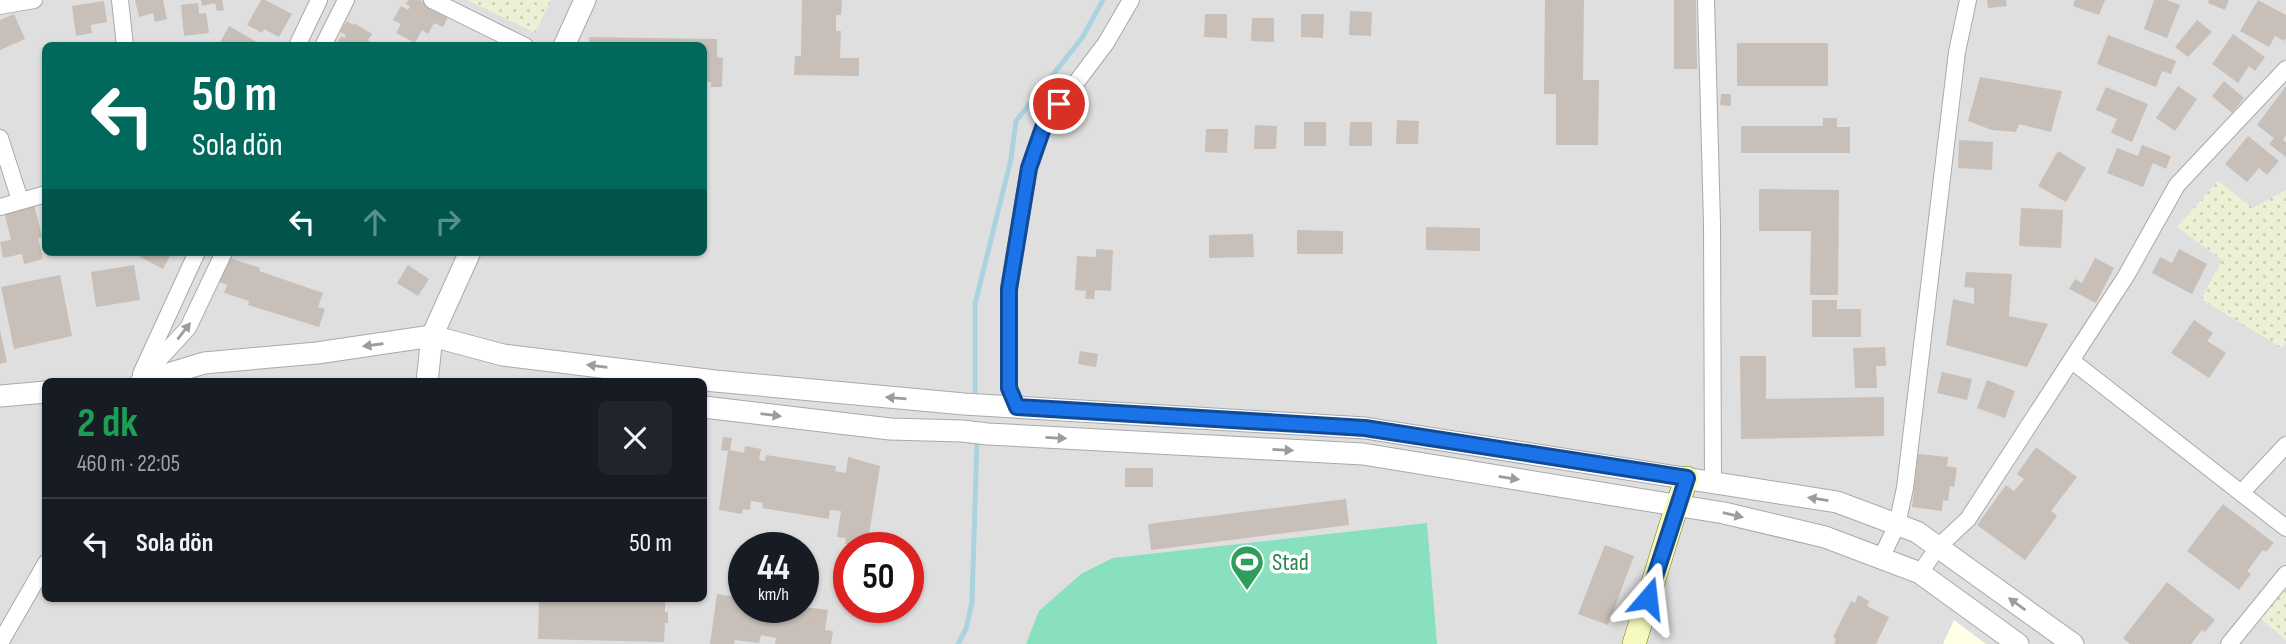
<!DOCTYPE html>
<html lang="tr">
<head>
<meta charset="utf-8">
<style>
	body { margin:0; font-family:"Sofia Sans Condensed",sans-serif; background:#20242c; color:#f1f3f6; height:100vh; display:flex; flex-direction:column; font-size:26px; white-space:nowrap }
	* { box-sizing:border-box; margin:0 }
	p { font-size:23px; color:#9ea1a6 }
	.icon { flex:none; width:38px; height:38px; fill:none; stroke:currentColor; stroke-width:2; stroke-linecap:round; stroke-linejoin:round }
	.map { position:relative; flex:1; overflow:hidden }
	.side { position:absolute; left:42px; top:378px; width:665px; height:224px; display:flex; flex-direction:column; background:#171b24; border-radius:10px; box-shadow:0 2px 5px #0004 }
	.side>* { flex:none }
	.banner { position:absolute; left:42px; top:42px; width:665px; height:214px; border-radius:10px; box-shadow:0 2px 5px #0004; background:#00695c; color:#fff; overflow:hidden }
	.speed { position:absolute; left:728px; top:532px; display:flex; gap:14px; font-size:35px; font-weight:700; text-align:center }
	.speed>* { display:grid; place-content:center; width:91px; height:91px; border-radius:50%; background:#171b24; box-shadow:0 2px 5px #0004; line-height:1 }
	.speed small { font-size:18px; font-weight:400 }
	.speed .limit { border:10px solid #d22; background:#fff; color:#111 }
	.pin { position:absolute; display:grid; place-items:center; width:60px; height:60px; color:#fff; margin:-30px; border:4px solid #fff; border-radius:50%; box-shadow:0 2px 7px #0007 }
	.me { position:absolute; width:77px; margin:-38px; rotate:17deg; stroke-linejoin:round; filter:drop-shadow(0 0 5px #0008) }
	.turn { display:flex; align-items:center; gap:24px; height:147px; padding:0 35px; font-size:32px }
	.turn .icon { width:91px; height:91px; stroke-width:2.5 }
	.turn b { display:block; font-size:49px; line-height:60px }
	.lanes { display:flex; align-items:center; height:66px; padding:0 35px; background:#0003; justify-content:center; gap:35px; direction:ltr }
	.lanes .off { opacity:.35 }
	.round { display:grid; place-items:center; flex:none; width:74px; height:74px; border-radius:10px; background:#20242c }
	.head { display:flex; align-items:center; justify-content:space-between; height:119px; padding:0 35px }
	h1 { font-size:42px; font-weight:700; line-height:52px; color:#1e9e55 }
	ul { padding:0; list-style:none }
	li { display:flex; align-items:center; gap:21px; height:91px; padding:0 35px; border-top:2px solid #363941 }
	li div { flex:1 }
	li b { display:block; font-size:26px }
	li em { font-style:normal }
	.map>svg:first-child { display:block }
	.residential { fill:#e0dfdf; fill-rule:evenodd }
	.education { fill:#ffffe5 }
	.farmland { fill:url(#farmland-dots) }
	.pitch { fill:#88e0be }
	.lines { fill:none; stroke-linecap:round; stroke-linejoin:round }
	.stream { stroke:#aad3df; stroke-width:5 }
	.building { fill:#c7bfb8 }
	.minor-casing { stroke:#a9a9a9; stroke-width:18 }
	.tertiary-casing { stroke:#a9a9a9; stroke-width:23 }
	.secondary-casing { stroke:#707d05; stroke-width:24 }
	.minor { stroke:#fff; stroke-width:16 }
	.tertiary { stroke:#fff; stroke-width:21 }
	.secondary { stroke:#f7fabf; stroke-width:23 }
	.oneway { fill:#9c9c9c }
	.route-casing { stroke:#114b97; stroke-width:18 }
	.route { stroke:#1a73e8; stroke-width:12 }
	.labels { text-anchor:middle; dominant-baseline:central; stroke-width:7; stroke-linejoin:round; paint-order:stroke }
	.leisure-label { font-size:24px; fill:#27864d; stroke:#fff; text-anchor:start }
</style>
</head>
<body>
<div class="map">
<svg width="2286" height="644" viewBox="0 0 2286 644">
	<defs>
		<pattern id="farmland-dots" width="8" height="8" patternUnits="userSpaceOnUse" patternTransform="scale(1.75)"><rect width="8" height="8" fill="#eef0d5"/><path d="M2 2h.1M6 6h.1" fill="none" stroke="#ccceb7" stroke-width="1.8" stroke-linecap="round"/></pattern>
	</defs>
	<rect width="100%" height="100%" fill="#f2efe9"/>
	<!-- residential -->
	<path class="residential" d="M0 0H2286V644H0ZM46 46H704V252H46ZM46 382H704V598H46ZM744 548H803V607H744ZM849 548H908V607H849Z"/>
	<!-- education -->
	<path class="education" d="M1954 620 1986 644H1943Z"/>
	<!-- farmland -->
	<g class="farmland">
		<path d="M467 0H551L535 33Z"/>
		<path d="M2218 181 2253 208 2286 190V342L2282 348 2201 299 2222 260 2177 227Z"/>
		<path d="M2286 583V640L2259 617Z"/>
	</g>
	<!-- pitch -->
	<path class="pitch" d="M1427 523 1437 644H1026L1039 611 1081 574 1113 558Z"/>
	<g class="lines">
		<!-- stream -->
		<g class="stream">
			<path d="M975 401V304L1011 159 1016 121 1082 38 1103 0"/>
			<path d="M958 644 966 629 972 602 977 439"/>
		</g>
	</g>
	<!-- building -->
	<g class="building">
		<path d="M135 0H163L167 19 155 22 153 13 139 17Z"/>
		<path d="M201 0H222L224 10 217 11 215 3 202 6Z"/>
		<path d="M261 0H265L292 14 279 37 264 29 262 33 247 25Z"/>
		<path d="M408 0H420L449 15 443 27 434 23 428 34 422 30 415 43 396 33 401 24 393 20 401 6 408 10 410 6 406 4Z"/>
		<path d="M802 0H842L841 15H836V31H841L840 58H859V76L794 75 795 56H801Z"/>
		<path d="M1545 0H1584L1583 80H1599L1598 145H1556V94H1544Z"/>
		<path d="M1674 0H1696L1697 69H1674Z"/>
		<path d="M1987 0H2006L2007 6 1988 8Z"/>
		<path d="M2075 0H2105L2099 15 2073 6Z"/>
		<path d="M2154 0H2167L2180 5 2167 38 2144 29Z"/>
		<path d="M2209 0H2229L2225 10 2208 3Z"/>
		<path d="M2258 0 2286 15V38L2284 41 2275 36 2269 47 2240 31Z"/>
		<path d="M104 1 107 22 91 25 92 33 76 36 72 6Z"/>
		<path d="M198 3 199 14 206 13 209 33 184 36 181 5Z"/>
		<path d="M1350 11 1372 12 1371 36 1349 35Z"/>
		<path d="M14 14 25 39 0 50V20Z"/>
		<path d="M1205 14H1227V38L1204 37Z"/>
		<path d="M1301 14H1324L1323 38 1301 37Z"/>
		<path d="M1252 18H1274V42L1251 41Z"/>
		<path d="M2197 20 2212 32 2188 57 2175 47Z"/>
		<path d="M347 21 353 25 354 23 372 34 368 40 377 46 336 44 341 36 344 38 346 35 340 32Z"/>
		<path d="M229 26 264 46H218Z"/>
		<path d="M2233 34 2265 57 2255 71 2249 66 2238 83 2212 64Z"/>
		<path d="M2108 35 2176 61 2171 74 2162 71 2156 87 2097 64Z"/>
		<path d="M589 37 717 39V57L723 58 722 87H711V82H704V46H589Z"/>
		<rect x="1737" y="43" width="91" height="43"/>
		<path d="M1980 77 2062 91 2051 132 2019 124 2016 132 1992 130 1968 121Z"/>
		<path d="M2224 81 2244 98 2232 113 2212 96Z"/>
		<path d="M2178 86 2197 99 2175 131 2156 118Z"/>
		<path d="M2286 86V135L2283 140 2286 142V157L2269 144 2274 138 2257 125Z"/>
		<path d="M2106 87 2148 104 2132 142 2111 133 2117 119 2096 110Z"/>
		<path d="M1721 94H1731V106L1720 105Z"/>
		<path d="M1823 118H1837V127H1850V153H1741V126H1823Z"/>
		<path d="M1397 120 1419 121 1418 144H1396Z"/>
		<rect x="1304" y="122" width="22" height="24"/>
		<path d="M1350 122H1372V146H1349Z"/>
		<path d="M1255 125 1277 126 1276 149H1254Z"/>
		<path d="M1206 129H1228L1227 153 1205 152Z"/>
		<path d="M2248 136 2279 161 2267 175 2259 168 2247 182 2225 164Z"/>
		<path d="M1959 140 1993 142 1992 170 1958 168Z"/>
		<path d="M2142 145 2171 156 2166 169 2153 163 2143 187 2107 173 2117 148 2138 156Z"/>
		<path d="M2058 151 2086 168 2066 202 2038 186Z"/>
		<path d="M1759 189 1839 190 1838 295H1810L1811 231H1759Z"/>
		<path d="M34 204 42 237 38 238 43 259 24 264 22 254 3 258 0 242 11 240 4 211Z"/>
		<path d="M2021 208 2063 210 2061 248 2019 246Z"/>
		<path d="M1426 227 1480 228V251L1426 250Z"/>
		<path d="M1297 230 1343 231V254H1297Z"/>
		<path d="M1253 234 1254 257 1209 258V235Z"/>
		<path d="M1096 249 1113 250 1111 291 1095 290 1094 299H1085L1086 291 1075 290 1077 256 1096 257Z"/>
		<path d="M2179 249 2207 264 2192 294 2152 273 2160 257 2172 263Z"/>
		<path d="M131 252H172L163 269Z"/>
		<path d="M227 257 260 268 259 271 323 293 318 307 325 309 319 327 248 305 249 301 224 293 227 285 219 282Z"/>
		<path d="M2095 258 2114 268 2096 303 2069 289 2075 279 2082 283Z"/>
		<path d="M134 265 140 300 96 307 91 272Z"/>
		<path d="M408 265 429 279 418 296 397 283Z"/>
		<path d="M1966 272 2012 274 2009 316 2048 324 2027 367 1946 345 1953 299 1974 304V288L1964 287Z"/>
		<path d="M60 275 72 336 14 349 1 287Z"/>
		<path d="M1812 300H1837V309H1861V337H1812Z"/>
		<path d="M2194 320 2213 333 2207 341 2226 353 2209 378 2171 353Z"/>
		<path d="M0 330 7 362 0 364Z"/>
		<path d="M1885 347 1886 366H1876L1877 388H1855L1853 348Z"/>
		<path d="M1080 351 1098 354 1096 367 1078 364Z"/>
		<path d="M1740 356H1766V399L1884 397V436L1741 439Z"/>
		<path d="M1942 372 1972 379 1967 400 1937 393Z"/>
		<path d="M1987 380 2015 391 2005 418 1977 408Z"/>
		<path d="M723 437 732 438 730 450 744 453 745 446 761 449 759 460 765 461 766 455 836 466 835 471 846 473 848 457 880 466 867 547 845 544 846 538 837 537 841 511 830 510 829 519 762 508 763 503 751 501 750 510 743 509 742 514 719 510 728 451 721 450Z"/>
		<path d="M2036 447 2077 477 2051 511 2057 516 2025 560 1977 525 2006 485 2014 491 2024 479 2017 474Z"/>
		<path d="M1918 454 1948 457 1947 466 1957 468 1954 487 1950 486 1948 501 1943 500 1942 511 1912 507Z"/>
		<rect x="1125" y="468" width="28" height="19"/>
		<path d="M1346 499 1349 525 1151 550 1148 524Z"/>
		<path d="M2223 504 2274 543 2266 552 2263 550 2247 571 2251 574 2239 590 2187 551Z"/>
		<path d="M1605 545 1634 556 1608 625 1578 614Z"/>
		<path d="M2167 582 2215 620 2205 632 2202 630 2191 644H2130L2123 638Z"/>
		<path d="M717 594 744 598V607H803L828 610 825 630 833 631 831 644H775L776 638 761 635 759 643 735 640 734 644H710Z"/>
		<path d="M1858 595 1869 601 1867 606 1889 617 1876 644H1834L1836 639 1833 637 1851 601 1855 603Z"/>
		<path d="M539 598H665V612H668V623H665L664 642 538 639Z"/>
	</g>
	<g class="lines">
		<!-- minor casing -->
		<g class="minor-casing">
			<g id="minor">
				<path d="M120 0 125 46"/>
				<path d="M432 0 525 46"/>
				<path d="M1706 0 1712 223 1713 483"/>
				<path d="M0 6 34 0"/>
				<path d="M297 46 319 0"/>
				<path d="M323 46 346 0"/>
				<path d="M0 138 20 200"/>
				<path d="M0 207 46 194"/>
				<path d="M2072 361 2286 528"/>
				<path d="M141 374 197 252"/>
				<path d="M138 382 188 328 224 252"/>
				<path d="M1017 407 1009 388V289L1029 168 1044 125 1106 43 1131 0"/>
				<path d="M2241 493 2286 445"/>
				<path d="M1881 558 1897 525 1905 488 1957 52 1968 0"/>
				<path d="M1920 573 1938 547 1968 519 2126 276 2177 185 2286 69"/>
				<path d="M0 643 46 563"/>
				<path d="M2229 644 2286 574"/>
			</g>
		</g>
		<!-- tertiary casing -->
		<g class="tertiary-casing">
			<g id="tertiary">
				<path d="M564 46 585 0"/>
				<path d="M142 382 204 363 317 353 432 336 503 355 715 381 964 404 1365 428 1837 502 1917 532 2073 644"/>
				<path d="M427 382 432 336 470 252"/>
				<path d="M0 396 46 392"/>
				<path d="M704 407 890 429 962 431 988 434 1363 454 1724 513 1825 537 1920 573 2018 644"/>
			</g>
		</g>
		<!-- secondary casing -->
		<g class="secondary-casing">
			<path id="secondary" d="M1634 644 1677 505 1687 478"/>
		</g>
		<!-- minor -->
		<use href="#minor" class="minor"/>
		<!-- tertiary -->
		<use href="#tertiary" class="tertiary"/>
		<!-- secondary -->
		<use href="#secondary" class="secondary"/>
	</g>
	<!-- one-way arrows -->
	<defs><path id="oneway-solid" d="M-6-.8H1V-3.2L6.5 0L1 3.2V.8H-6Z" transform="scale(1.75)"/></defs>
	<g class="oneway">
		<use href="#oneway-solid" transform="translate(184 331) rotate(-52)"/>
		<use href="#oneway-solid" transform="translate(373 345) rotate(172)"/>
		<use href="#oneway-solid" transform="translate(597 366) rotate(-173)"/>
		<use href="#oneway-solid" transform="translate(896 398) rotate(-175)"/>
		<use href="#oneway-solid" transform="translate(771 415) rotate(7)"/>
		<use href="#oneway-solid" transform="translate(1056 438) rotate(3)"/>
		<use href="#oneway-solid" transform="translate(1283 450) rotate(3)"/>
		<use href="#oneway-solid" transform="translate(1509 478) rotate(9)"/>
		<use href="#oneway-solid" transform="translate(1818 499) rotate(-171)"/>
		<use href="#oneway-solid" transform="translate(1733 515) rotate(13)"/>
		<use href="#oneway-solid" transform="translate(2017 604) rotate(-144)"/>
	</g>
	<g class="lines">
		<!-- route casing -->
		<g class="route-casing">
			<path id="route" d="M1059 104 1044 125 1029 168 1009 289V388L1017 407 1365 428 1687 478 1648 598"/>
		</g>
		<!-- route -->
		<use href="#route" class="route"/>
	</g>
	<!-- icons -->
	<defs>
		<g id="stadium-pin" transform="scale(1.75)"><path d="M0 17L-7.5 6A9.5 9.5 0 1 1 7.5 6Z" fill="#2e9e5b" stroke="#fff"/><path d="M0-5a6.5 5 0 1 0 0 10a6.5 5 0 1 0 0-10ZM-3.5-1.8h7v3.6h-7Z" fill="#fff"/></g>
	</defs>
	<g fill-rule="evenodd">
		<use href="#stadium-pin" x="1247" y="562"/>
	</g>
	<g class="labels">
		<!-- leisure labels -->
		<g class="leisure-label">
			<text x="1272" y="562">Stad</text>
		</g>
	</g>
</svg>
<div class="speed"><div>44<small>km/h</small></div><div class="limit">50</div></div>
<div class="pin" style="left:1059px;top:104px;background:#d93025"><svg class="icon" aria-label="arrive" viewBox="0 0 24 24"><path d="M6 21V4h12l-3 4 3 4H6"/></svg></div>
<svg class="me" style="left:1648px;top:598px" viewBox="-20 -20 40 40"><path d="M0-17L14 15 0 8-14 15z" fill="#1a73e8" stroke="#fff" stroke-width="4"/></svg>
<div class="banner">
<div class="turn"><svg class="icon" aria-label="left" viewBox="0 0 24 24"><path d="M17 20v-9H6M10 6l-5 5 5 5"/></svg><div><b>50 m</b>Sola dön</div></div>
<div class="lanes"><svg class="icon" aria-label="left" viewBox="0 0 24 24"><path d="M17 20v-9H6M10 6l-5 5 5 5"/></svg><svg class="icon off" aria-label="ahead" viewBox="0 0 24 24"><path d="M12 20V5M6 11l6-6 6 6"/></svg><svg class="icon off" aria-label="right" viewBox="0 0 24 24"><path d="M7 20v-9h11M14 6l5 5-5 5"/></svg></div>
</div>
<section class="side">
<div class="head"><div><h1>2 dk</h1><p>460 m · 22:05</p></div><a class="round"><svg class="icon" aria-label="close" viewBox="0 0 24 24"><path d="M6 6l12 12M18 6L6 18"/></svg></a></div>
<ul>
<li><svg class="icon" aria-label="left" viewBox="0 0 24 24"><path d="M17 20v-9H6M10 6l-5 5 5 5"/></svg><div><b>Sola dön</b></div><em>50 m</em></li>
</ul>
</section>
</div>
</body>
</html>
